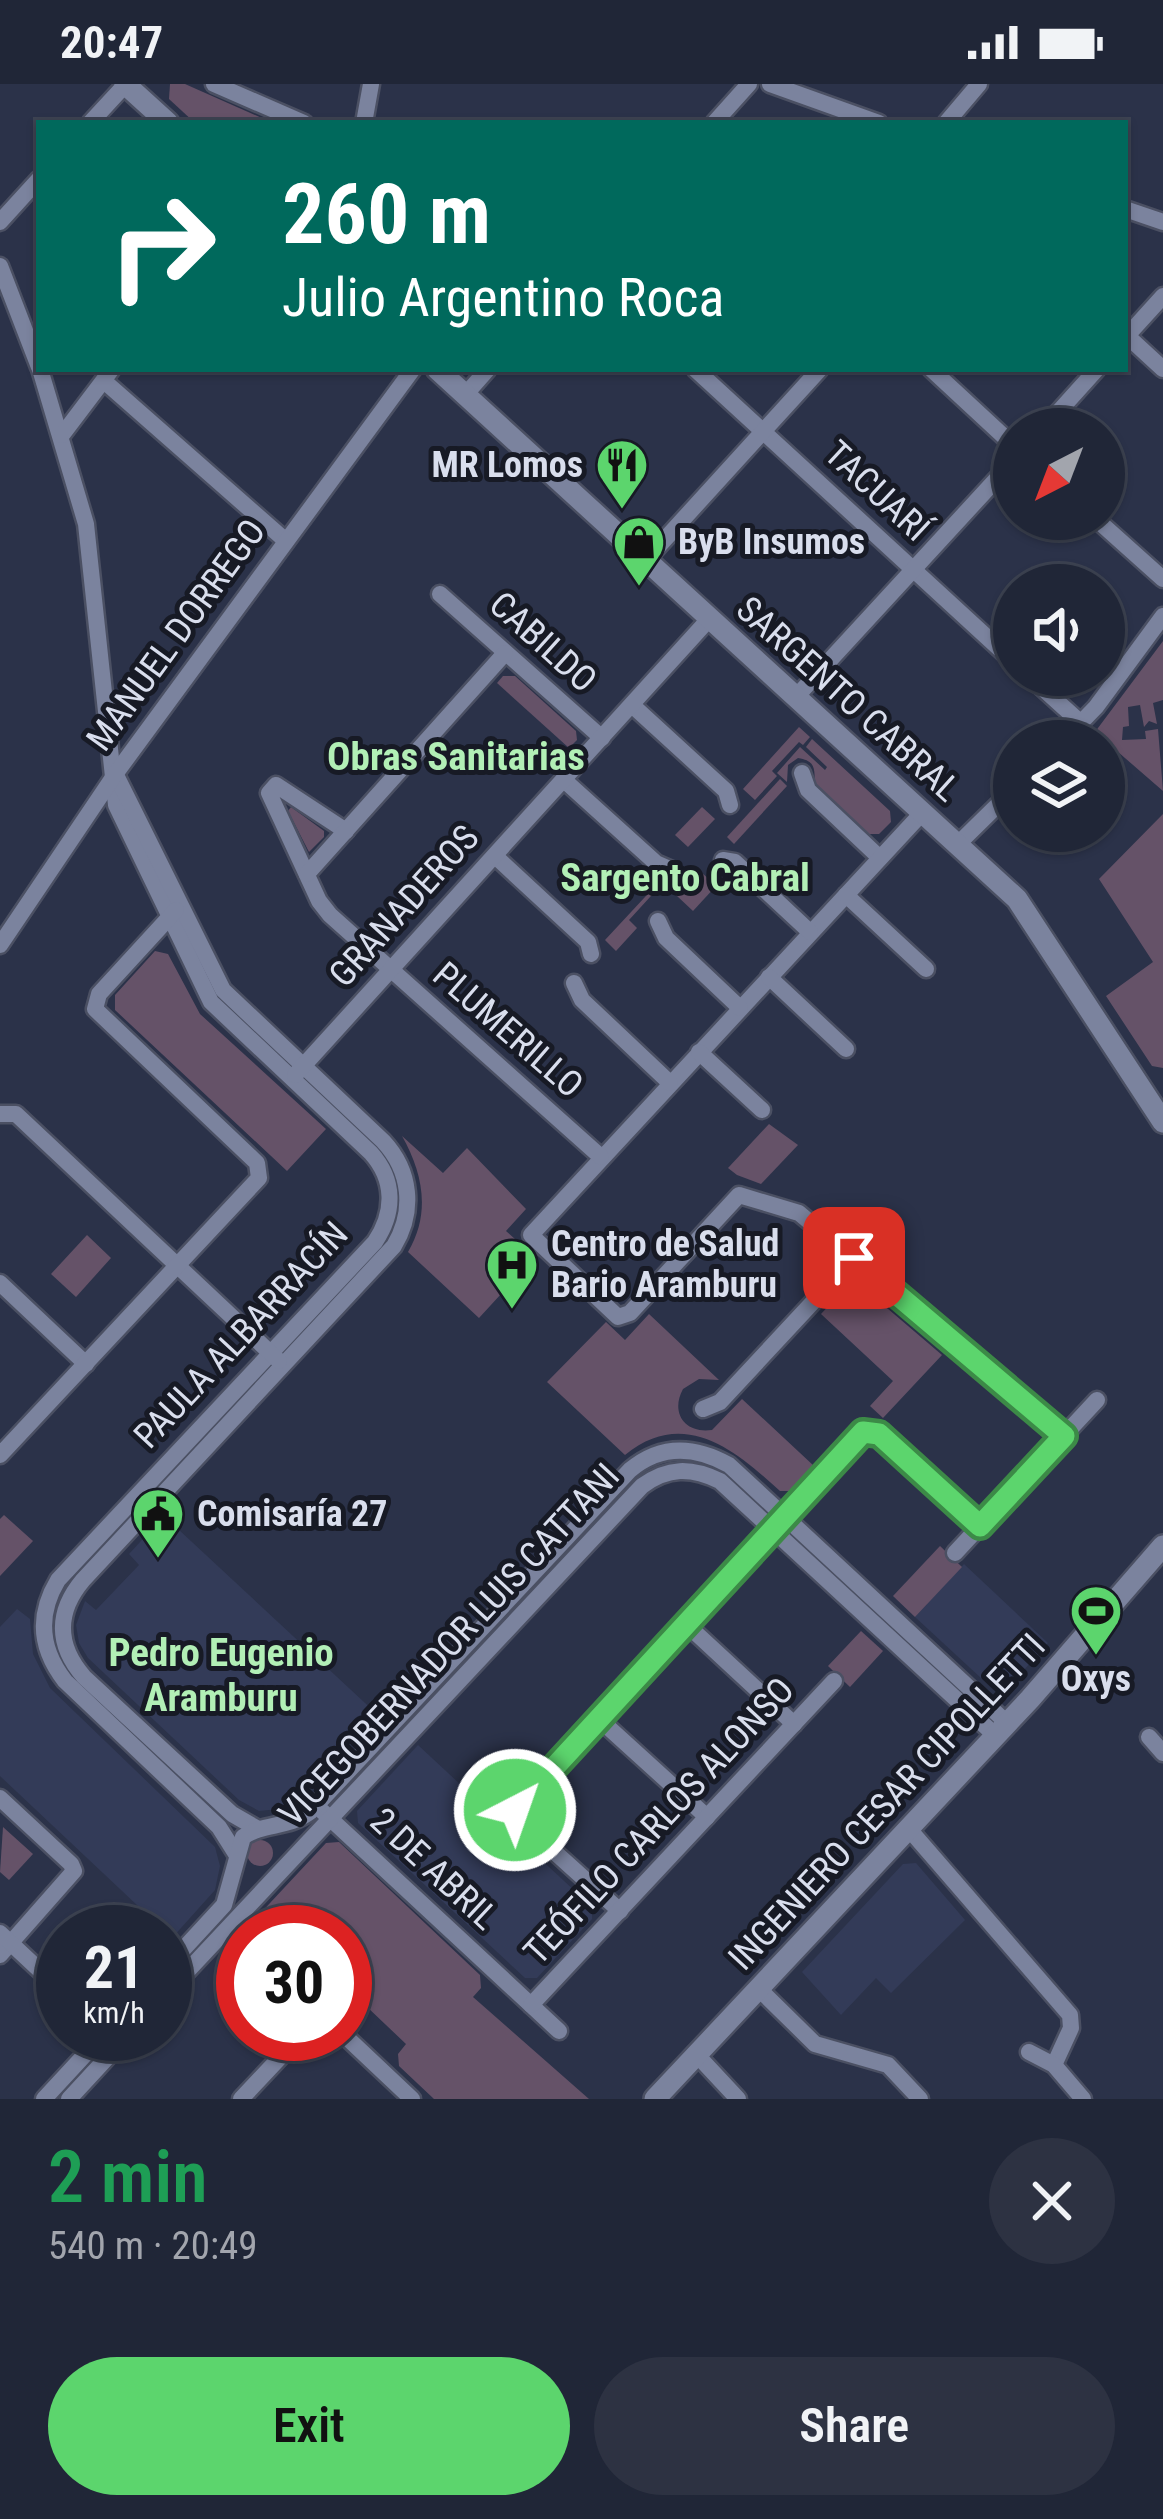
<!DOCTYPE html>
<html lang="en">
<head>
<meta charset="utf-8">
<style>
	body { margin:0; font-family:"Roboto Condensed",sans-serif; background:#2d3242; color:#f1f3f6; height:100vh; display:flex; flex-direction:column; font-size:45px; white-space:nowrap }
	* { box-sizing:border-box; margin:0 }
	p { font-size:39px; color:#a2a5ad }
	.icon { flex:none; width:66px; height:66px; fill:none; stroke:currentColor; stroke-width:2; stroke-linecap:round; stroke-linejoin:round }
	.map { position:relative; height:2015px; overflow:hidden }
	.panel { display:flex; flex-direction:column; background:#202637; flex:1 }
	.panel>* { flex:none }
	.top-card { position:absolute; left:36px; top:36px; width:1092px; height:252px; border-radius:0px; box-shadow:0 3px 9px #0004,0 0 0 3px #3d4352; background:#00695c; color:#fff; overflow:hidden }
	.needle { width:78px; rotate:222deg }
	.controls { position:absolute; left:993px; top:324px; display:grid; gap:24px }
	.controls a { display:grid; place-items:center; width:132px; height:132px; border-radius:50%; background:#202637; box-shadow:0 3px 9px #0004,0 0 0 3px #3d4352; font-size:60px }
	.speed { position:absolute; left:36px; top:1821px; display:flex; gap:24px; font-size:60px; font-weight:700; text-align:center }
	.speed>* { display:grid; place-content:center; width:156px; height:156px; border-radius:50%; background:#202637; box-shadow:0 3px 9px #0004,0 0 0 3px #3d4352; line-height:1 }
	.speed small { font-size:30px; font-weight:400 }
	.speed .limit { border:18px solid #d22; background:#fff; color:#111 }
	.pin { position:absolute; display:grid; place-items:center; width:102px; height:102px; color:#fff; margin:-51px; border-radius:24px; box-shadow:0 6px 18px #0006 }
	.me { position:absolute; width:132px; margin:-66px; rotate:41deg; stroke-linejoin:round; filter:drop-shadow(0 0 9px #0008) }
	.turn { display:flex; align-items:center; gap:42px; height:252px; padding:0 48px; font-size:54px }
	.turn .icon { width:156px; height:156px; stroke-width:2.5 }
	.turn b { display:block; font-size:84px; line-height:102px }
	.round { display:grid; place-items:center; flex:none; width:126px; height:126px; border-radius:63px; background:#2d3242 }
	.overview { display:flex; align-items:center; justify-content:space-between; height:204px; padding:0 48px }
	h1 { font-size:72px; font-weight:600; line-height:90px; color:#1e9e55 }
	.primary-button { display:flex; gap:24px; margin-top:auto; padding:24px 48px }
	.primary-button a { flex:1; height:138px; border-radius:72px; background:#5cd56d; color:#111; font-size:48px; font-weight:600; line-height:138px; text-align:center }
	.primary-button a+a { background:#2d3242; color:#f1f3f6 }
	.status { display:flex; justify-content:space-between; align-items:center; height:84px; padding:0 60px; background:#202637; direction:ltr }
	.status svg { height:33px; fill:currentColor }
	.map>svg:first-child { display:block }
	.built { fill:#333b58 }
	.green { fill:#655268 }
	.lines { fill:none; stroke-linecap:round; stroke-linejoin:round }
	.street-casing { stroke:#4b5063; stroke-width:21 }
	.secondary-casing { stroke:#4b5063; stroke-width:26 }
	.street { stroke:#7b839e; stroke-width:16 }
	.secondary { stroke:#7b839e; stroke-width:21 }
	.route-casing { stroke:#3c8a47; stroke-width:30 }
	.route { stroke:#5cd56d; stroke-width:21 }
	.labels { text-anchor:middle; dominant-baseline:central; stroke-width:10; stroke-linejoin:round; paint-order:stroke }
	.poi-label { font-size:36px; font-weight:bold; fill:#d9deed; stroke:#171a25; text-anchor:start }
	.street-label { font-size:36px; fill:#d9deed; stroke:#171a25 }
	.neighbourhood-label { font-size:39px; font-weight:bold; fill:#b2efb6; stroke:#171a25 }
</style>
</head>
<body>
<div class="status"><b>20:47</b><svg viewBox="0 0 49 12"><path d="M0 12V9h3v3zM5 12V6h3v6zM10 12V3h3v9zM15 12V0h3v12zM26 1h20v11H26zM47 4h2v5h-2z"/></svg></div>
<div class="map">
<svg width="1163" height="2015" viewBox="0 0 1163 2015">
	<rect width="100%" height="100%" fill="#2b3249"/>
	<!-- built -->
	<g class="built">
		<path d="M164 1432 379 1632 289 1724 259 1727 239 1716 88 1574 79 1559 76 1541 85 1517 96 1526 139 1481 129 1470Z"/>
		<path d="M964 1480 1048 1559 1007 1605 995 1607 915 1533Z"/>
		<path d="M17 1525 30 1535 33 1570 50 1604 215 1763 220 1782 215 1806 172 1854 0 1692V1543Z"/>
		<path d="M418 1661 592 1823V1835L537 1894H525L358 1739 357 1727Z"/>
		<path d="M916 1779 965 1836 891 1909 876 1894 841 1931 802 1888 903 1780Z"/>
	</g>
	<!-- green -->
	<g class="green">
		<path d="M170 0H185L273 39H195L169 15Z"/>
		<path d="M1163 557V616L1153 619 1157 640 1149 637 1144 643 1140 621 1128 623 1129 642 1123 643 1122 656 1146 655 1145 647 1158 645 1163 707 1095 648Z"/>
		<path d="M503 592H515L576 647 577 656 569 664 497 599Z"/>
		<path d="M799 643 810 653 803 661 799 658 772 687 777 692 755 716 743 705Z"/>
		<path d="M812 655 890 727 891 738 879 750H867L815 701C814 686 817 677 798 674L788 681 787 698 777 689 800 663 825 686 827 683 806 663Z"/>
		<path d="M780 695 787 702 734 760 727 753Z"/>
		<path d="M291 723 324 747V753L309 768 288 727Z"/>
		<path d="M702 723 715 735 688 763 675 751Z"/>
		<path d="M1163 730V984L1152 982 1106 912 1153 878 1099 795Z"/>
		<path d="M699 786 716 802 693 827 676 811Z"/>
		<path d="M658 799 661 801 629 836 637 844 616 867 605 856Z"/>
		<path d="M155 867 168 870 200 930 326 1045 287 1087 115 926V911Z"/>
		<path d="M769 1040 798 1061 761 1100 737 1091 728 1084Z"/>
		<path d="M402 1052 443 1089 467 1064 526 1125 506 1147 535 1173 479 1234 408 1168C431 1129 423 1089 402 1052Z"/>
		<path d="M87 1151 111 1174 76 1213 51 1190Z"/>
		<path d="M848 1201H860L942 1271 883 1334 870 1322 893 1297 821 1230Z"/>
		<path d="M649 1230 719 1296 699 1295 683 1305C670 1329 685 1350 712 1346L742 1315 814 1382 791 1407H780C735 1366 684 1323 625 1371L547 1298 606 1238 625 1256Z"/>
		<path d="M4 1431 33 1457 0 1492V1435Z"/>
		<path d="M940 1462 962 1483 915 1533 893 1512Z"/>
		<path d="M861 1547 883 1567 850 1603 828 1582Z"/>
		<path d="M3 1743 33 1770 9 1796 0 1788Z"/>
		<circle cx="260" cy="1769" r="13"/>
		<path d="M339 1758 480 1891 481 1904 473 1913 589 2015H434L399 1982 398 1970 406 1960 345 1902V1848L256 1847V1834L326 1759Z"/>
	</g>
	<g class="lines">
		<!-- street casing -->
		<g class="street-casing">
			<g id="street">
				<path d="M214 0 304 39"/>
				<path d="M770 0 879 39"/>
				<path d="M90 39 125 1"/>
				<path d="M364 39 371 0"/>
				<path d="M714 39 749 0"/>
				<path d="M946 39 979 0"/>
				<path d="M1125 125 1163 138"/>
				<path d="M0 138 39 95"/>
				<path d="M0 182 39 283"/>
				<path d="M1125 250 1163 285"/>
				<path d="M1125 254 1163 212"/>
				<path d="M40 285 86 440 116 721 211 918 371 1069C395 1096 395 1128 375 1158L58 1496C37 1531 40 1565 65 1597L219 1743 236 1770"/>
				<path d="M695 285 1014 578"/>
				<path d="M931 285 1014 362"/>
				<path d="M104 297 286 457"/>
				<path d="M465 311 488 285"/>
				<path d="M1043 345 1097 285"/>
				<path d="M62 351 112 285"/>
				<path d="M1096 435 1163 495"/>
				<path d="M646 476 820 285"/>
				<path d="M440 510 602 654"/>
				<path d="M1028 591 1081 639"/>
				<path d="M796 613 1014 376"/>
				<path d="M632 621 726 707 730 721"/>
				<path d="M1063 657 1096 623 1163 532"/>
				<path d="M802 689 808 706 880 774"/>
				<path d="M116 691 223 906 383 1057C411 1087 415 1127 394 1162L83 1496C56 1528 56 1561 84 1593L232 1730 258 1745"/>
				<path d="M564 696 656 779 672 786"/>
				<path d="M923 728 531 1151 618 1233 630 1229 739 1111 799 1129 1063 1352"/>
				<path d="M346 747 276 701 269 709 319 817 330 831 601 1073"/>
				<path d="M958 760 1014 705"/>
				<path d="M495 772 588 858 591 870"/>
				<path d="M723 776 735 778 810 848"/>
				<path d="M307 790 505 569"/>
				<path d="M846 811 926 885"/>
				<path d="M658 837 666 854 740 924"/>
				<path d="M0 861 116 689 413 285"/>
				<path d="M769 893 846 965"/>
				<path d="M574 899 582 916 670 999"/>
				<path d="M699 968 762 1026"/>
				<path d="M295 991 710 534"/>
				<path d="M0 1030H16L279 1277"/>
				<path d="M0 1199 86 1280"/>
				<path d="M703 1325 720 1318 853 1175"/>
				<path d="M0 1371 259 1094 257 1079 95 925 99 910 176 826"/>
				<path d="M955 1469 1097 1316"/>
				<path d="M685 1539 794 1640"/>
				<path d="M598 1634 707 1733"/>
				<path d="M1149 1653 1163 1669"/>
				<path d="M0 1714 71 1780 74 1787 0 1871"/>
				<path d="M322 1727 559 1947"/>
				<path d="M909 1745 1070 1931 1071 1944 1054 1981"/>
				<path d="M620 1827 518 1735 516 1722 858 1352 868 1347 879 1350 980 1442"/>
				<path d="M0 1849 63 1908"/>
				<path d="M165 1885 224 1821 243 1753C263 1739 289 1744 310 1728L630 1386C661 1360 695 1362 729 1381L1007 1639"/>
				<path d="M759 1905 815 1960 888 1981 920 2015"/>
				<path d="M165 1911 642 1402C668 1383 691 1383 720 1397L996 1652"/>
				<path d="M531 1921 834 1597"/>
				<path d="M343 1950 412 2015"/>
				<path d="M1029 1968 1054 1981 1083 2015"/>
				<path d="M697 1971 738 2015"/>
				<path d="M44 2015 104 1950"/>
				<path d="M69 2015 129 1950"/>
				<path d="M241 2015 302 1950"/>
			</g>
		</g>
		<!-- secondary casing -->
		<g class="secondary-casing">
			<g id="secondary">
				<path d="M125 0 168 39"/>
				<path d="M437 285 1017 815 1163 1038"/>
				<path d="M655 2015 1030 1615 1163 1462"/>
			</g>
		</g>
		<!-- street -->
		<use href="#street" class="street"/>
		<!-- secondary -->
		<use href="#secondary" class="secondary"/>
	</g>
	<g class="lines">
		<!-- route casing -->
		<g class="route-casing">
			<path id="route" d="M515 1726 863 1348 879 1350 980 1442 1064 1352 854 1174"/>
		</g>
		<!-- route -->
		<use href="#route" class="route"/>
	</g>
	<!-- icons -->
	<defs>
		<g id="restaurant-pin" transform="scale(2.7)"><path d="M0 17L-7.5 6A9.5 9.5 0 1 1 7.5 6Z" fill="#5cd56d" stroke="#171a25"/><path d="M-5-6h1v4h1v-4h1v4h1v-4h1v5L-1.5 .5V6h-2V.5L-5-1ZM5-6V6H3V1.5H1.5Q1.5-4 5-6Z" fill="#111"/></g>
		<g id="shop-pin" transform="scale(2.7)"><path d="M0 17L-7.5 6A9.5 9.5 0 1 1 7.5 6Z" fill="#5cd56d" stroke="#171a25"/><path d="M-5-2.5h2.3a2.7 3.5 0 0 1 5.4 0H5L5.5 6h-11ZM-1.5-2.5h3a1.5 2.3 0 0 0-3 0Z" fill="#111"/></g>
		<g id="hospital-pin" transform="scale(2.7)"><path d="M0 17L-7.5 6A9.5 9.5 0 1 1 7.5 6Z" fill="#5cd56d" stroke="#171a25"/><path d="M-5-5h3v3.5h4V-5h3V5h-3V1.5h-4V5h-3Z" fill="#111"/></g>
		<g id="civic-pin" transform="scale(2.7)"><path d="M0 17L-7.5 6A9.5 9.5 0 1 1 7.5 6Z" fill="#5cd56d" stroke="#171a25"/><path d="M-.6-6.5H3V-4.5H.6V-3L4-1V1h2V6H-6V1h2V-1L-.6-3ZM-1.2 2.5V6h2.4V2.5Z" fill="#111"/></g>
		<g id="stadium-pin" transform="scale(2.7)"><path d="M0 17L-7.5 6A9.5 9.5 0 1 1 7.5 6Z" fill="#5cd56d" stroke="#171a25"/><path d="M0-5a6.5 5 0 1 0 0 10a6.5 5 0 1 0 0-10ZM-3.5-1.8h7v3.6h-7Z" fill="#111"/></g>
	</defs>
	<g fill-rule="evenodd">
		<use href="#restaurant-pin" x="622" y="381"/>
		<use href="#shop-pin" x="639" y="458"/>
		<use href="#hospital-pin" x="512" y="1181"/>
		<use href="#civic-pin" x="158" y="1430"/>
		<use href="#stadium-pin" x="1096" y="1527"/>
	</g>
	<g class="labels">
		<!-- poi labels -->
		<g class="poi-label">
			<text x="583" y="381" text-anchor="end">MR Lomos</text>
			<text x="678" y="458">ByB Insumos</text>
			<text x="551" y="1160">Centro de Salud<tspan x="551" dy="41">Bario Aramburu</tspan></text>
			<text x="197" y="1430">Comisaría 27</text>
			<text x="1096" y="1595" text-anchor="middle">Oxys</text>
		</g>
		<!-- street labels -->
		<g class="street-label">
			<text transform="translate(877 407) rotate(43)">TACUARÍ</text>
			<text transform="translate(176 551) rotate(-54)">MANUEL DORREGO</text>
			<text transform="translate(543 558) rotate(42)">CABILDO</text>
			<text transform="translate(848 615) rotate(42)">SARGENTO CABRAL</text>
			<text transform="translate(404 822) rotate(-48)">GRANADEROS</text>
			<text transform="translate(508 946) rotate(41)">PLUMERILLO</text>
			<text transform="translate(241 1251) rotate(-47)">PAULA ALBARRACÍN</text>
			<text transform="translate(449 1561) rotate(-47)">VICEGOBERNADOR LUIS CATTANI</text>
			<text transform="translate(887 1718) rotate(-47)">INGENIERO CESAR CIPOLLETTI</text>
			<text transform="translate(659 1737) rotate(-47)">TEÓFILO CARLOS ALONSO</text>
			<text transform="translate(434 1785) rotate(43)">2 DE ABRIL</text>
		</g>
		<!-- neighbourhood labels -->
		<g class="neighbourhood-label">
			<text x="456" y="673">Obras Sanitarias</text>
			<text x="685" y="794">Sargento Cabral</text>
			<text x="221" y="1569">Pedro Eugenio<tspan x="221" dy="45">Aramburu</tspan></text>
		</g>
	</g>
</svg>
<div class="controls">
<a><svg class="needle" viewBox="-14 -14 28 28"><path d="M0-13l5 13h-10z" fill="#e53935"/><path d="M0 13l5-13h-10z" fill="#a2a5ad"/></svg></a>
<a><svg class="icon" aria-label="sound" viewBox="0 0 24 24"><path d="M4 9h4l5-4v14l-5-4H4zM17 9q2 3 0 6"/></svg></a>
<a><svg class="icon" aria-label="layers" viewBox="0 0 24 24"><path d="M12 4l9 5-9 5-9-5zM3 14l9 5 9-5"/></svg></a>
</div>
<div class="speed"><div>21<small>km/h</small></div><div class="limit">30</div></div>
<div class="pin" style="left:854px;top:1174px;background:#d93025"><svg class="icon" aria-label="arrive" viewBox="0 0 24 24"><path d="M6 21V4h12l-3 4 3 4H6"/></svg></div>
<svg class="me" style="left:515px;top:1726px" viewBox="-20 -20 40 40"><circle r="17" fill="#5cd56d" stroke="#fff" stroke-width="3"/><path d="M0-11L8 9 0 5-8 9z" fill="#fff"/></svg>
<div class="top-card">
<div class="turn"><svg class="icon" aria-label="right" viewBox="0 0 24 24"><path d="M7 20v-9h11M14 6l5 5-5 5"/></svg><div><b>260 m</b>Julio Argentino Roca</div></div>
</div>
</div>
<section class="panel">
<div class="overview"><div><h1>2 min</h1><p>540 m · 20:49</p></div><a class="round"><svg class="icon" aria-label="close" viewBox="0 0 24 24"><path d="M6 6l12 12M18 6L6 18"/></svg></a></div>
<div class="primary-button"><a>Exit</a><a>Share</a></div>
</section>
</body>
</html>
